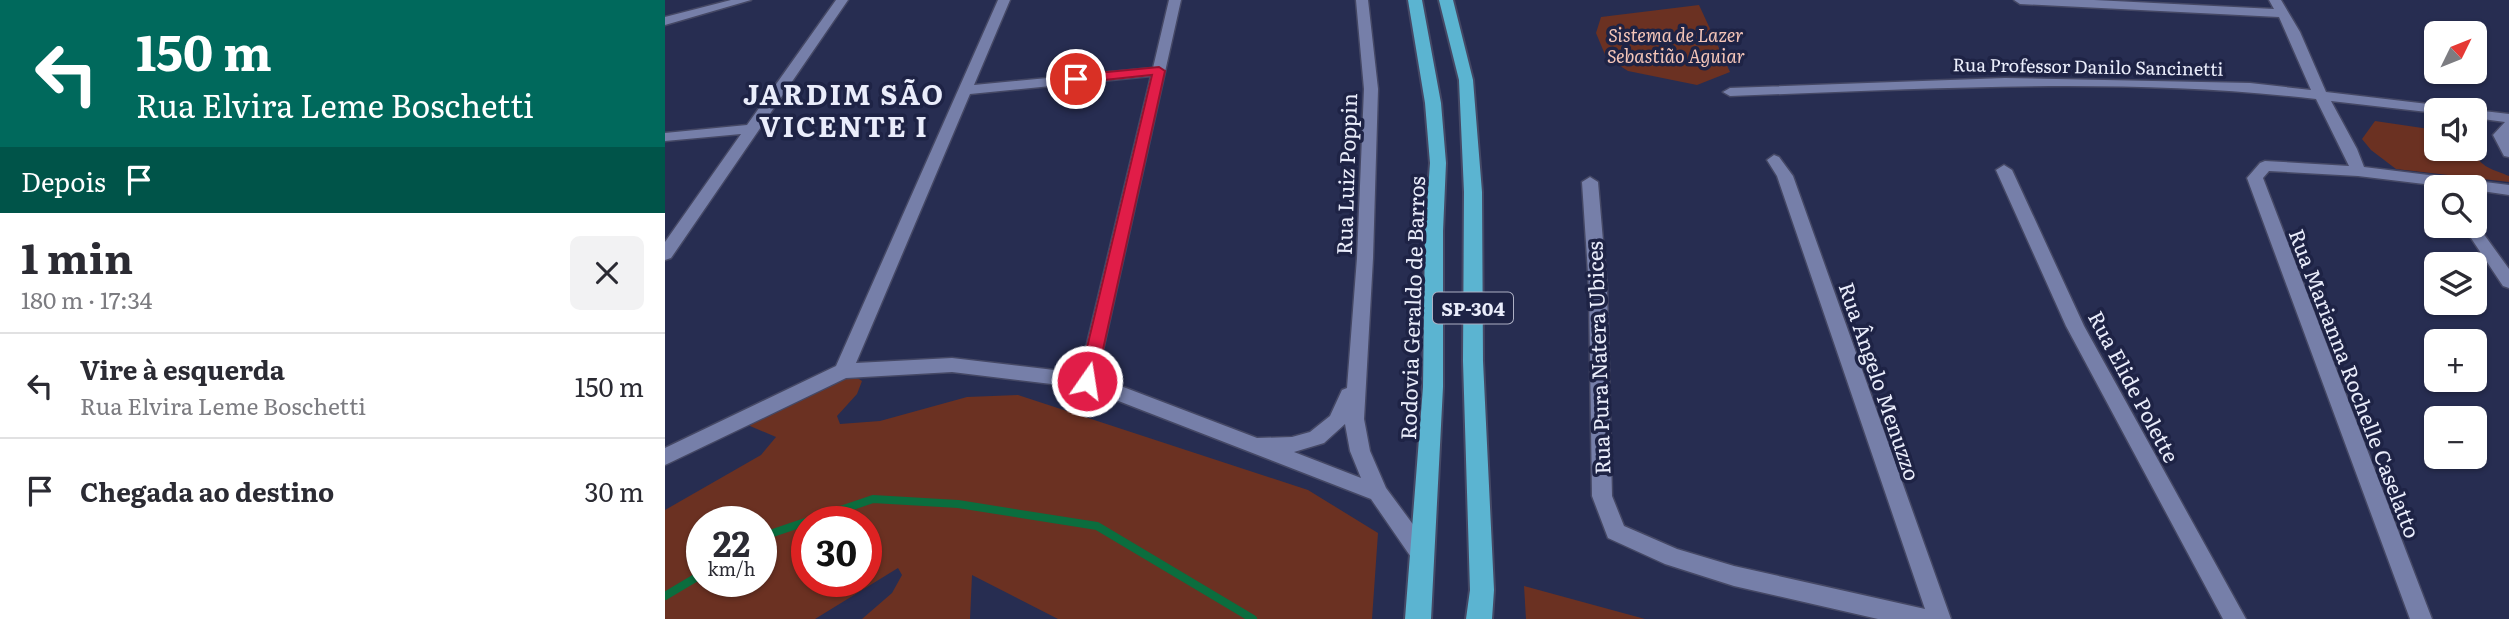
<!DOCTYPE html>
<html lang="pt">
<head>
<meta charset="utf-8">
<style>
	body { margin:0; font-family:Literata,serif; background:#f2f2f3; color:#2b2b33; height:100vh; display:flex; flex-direction:column; font-size:26px; white-space:nowrap }
	* { box-sizing:border-box; margin:0 }
	p { font-size:23px; color:#7c7c81 }
	.icon { flex:none; width:38px; height:38px; fill:none; stroke:currentColor; stroke-width:2; stroke-linecap:round; stroke-linejoin:round }
	.map { position:relative; flex:1; overflow:hidden }
	.sheet { display:flex; flex-direction:column; background:#fff; width:665px }
	.sheet>* { flex:none }
	.guide { background:#00695c; color:#fff; overflow:hidden }
	.needle { width:46px; rotate:47deg }
	.fabs { position:absolute; left:1759px; top:21px; display:grid; gap:14px }
	.fabs a { display:grid; place-items:center; width:63px; height:63px; border-radius:10px; background:#fff; box-shadow:0 2px 5px #0004; font-size:35px }
	.speed { position:absolute; left:21px; top:506px; display:flex; gap:14px; font-size:35px; font-weight:700; text-align:center }
	.speed>* { display:grid; place-content:center; width:91px; height:91px; border-radius:50%; background:#fff; box-shadow:0 2px 5px #0004; line-height:1 }
	.speed small { font-size:18px; font-weight:400 }
	.speed .limit { border:10px solid #d22; background:#fff; color:#111 }
	.pin { position:absolute; display:grid; place-items:center; width:60px; height:60px; color:#fff; margin:-30px; border:4px solid #fff; border-radius:50%; box-shadow:0 2px 7px #0007 }
	.me { position:absolute; width:77px; margin:-38px; rotate:13deg; stroke-linejoin:round; filter:drop-shadow(0 0 5px #0008) }
	.turn { display:flex; align-items:center; gap:24px; height:147px; padding:0 21px; font-size:32px }
	.turn .icon { width:91px; height:91px; stroke-width:2.5 }
	.turn b { display:block; font-size:49px; line-height:60px }
	.then { display:flex; align-items:center; height:66px; padding:0 21px; background:#0003; gap:14px; font-size:26px }
	.round { display:grid; place-items:center; flex:none; width:74px; height:74px; border-radius:10px; background:#f2f2f3 }
	.head { display:flex; align-items:center; justify-content:space-between; height:119px; padding:0 21px }
	h1 { font-size:42px; font-weight:700; line-height:52px }
	ul { padding:0; list-style:none }
	li { display:flex; align-items:center; gap:21px; height:105px; padding:0 21px; border-top:2px solid #e1e1e2 }
	li div { flex:1 }
	li b { display:block; font-size:26px }
	li em { font-style:normal }
	main { display:flex; flex:1; min-height:0 }
	.map>svg:first-child { display:block }
	.green { fill:#6b3122; fill-rule:evenodd }
	.lines { fill:none; stroke-linecap:round; stroke-linejoin:round }
	.stream { stroke:#0b6d3e; stroke-width:8 }
	.minor-casing { stroke:#454865; stroke-width:3 }
	.trunk-casing { stroke:#454865; stroke-width:4 }
	.minor { fill:#767fa9; fill-rule:evenodd }
	.trunk { fill:#5bb4d1; fill-rule:evenodd }
	.route { fill:#e11d48; stroke:#92132f; stroke-width:2 }
	.labels { text-anchor:middle; dominant-baseline:central; stroke-width:7; stroke-linejoin:round; paint-order:stroke }
	.far-park-label { font-size:18px; font-style:italic; fill:#f4c5b8; stroke:#1e2345 }
	.far-street-label { font-size:18px; fill:#eaedfb; stroke:#1e2345 }
	.shield { fill:#1e2345; stroke:#adb0c4; stroke-width:2 }
	.shield-label { font-size:19px; font-weight:bold; fill:#eaedfb }
	.street-label { font-size:21px; fill:#eaedfb; stroke:#1e2345 }
	.district-label { font-size:28px; font-weight:bold; letter-spacing:2px; fill:#eaedfb; stroke:#1e2345 }
</style>
</head>
<body>
<main>
<section class="sheet">
<div class="guide">
<div class="turn"><svg class="icon" aria-label="left" viewBox="0 0 24 24"><path d="M17 20v-9H6M10 6l-5 5 5 5"/></svg><div><b>150 m</b>Rua Elvira Leme Boschetti</div></div>
<div class="then">Depois<svg class="icon" aria-label="arrive" viewBox="0 0 24 24"><path d="M6 21V4h12l-3 4 3 4H6"/></svg></div>
</div>
<div class="head"><div><h1>1 min</h1><p>180 m · 17:34</p></div><a class="round"><svg class="icon" aria-label="close" viewBox="0 0 24 24"><path d="M6 6l12 12M18 6L6 18"/></svg></a></div>
<ul>
<li><svg class="icon" aria-label="left" viewBox="0 0 24 24"><path d="M17 20v-9H6M10 6l-5 5 5 5"/></svg><div><b>Vire à esquerda</b><p>Rua Elvira Leme Boschetti</p></div><em>150 m</em></li>
<li><svg class="icon" aria-label="arrive" viewBox="0 0 24 24"><path d="M6 21V4h12l-3 4 3 4H6"/></svg><div><b>Chegada ao destino</b></div><em>30 m</em></li>
</ul>
</section>
<div class="map">
<svg width="1844" height="619" viewBox="0 0 1844 619">
	<rect width="100%" height="100%" fill="#272d51"/>
	<!-- green -->
	<g class="green">
		<path d="M1034 5 1065 72 1032 85 963 71 941 57 931 33 936 17Z"/>
		<path d="M1710 121 1771 130V149H1810V135L1816 136 1815 144 1810 151C1813 167 1830 170 1844 176V182L1731 169 1706 150 1697 139Z"/>
		<path d="M164 375H188L197 381 192 394 172 416 175 424 215 421 302 397 353 395 643 490 713 533 707 619H393L307 575 305 619H197L227 593 237 575 233 568 150 619H0V510L96 455 111 437 85 426 88 410 118 391ZM37 522H96V581H37ZM142 522H201V581H142Z"/>
		<path d="M859 586 980 619H861Z"/>
	</g>
	<g class="lines">
		<!-- stream -->
		<g class="stream">
			<path d="M96 537 208 499 293 504 432 526 588 619"/>
			<path d="M0 596 37 574"/>
		</g>
		<!-- minor casing -->
		<g class="minor-casing">
			<g id="minor">
				<path d="M66 0H86L0 25V17Z"/>
				<path d="M171 0H183L6 258 0 260V242L76 134 0 141V133L82 125Z"/>
				<path d="M333 0H345L309 85 488 68 504 0H516L432 377 592 438 627 437 645 432 665 416 677 390 682 388 692 258 699 89 691 0H703L713 89 708 258 699 419 705 451 721 488 764 546 767 553 764 560 756 562 748 560 706 499 420 388 287 372 181 378 0 465V448L171 366ZM486 76 415 373 287 358 191 363 305 94ZM680 424 685 451 696 478 629 452 659 443Z"/>
				<path d="M1349 0H1429L1609 9 1604 0H1616L1635 32 1661 92 1780 106 1787 110H1771V113L1666 101 1692 149 1699 167 1844 185V195L1810 190V187H1784L1693 176 1604 171 1598 178 1767 619H1745L1582 178 1595 163 1600 161 1684 166 1651 99C1457 76 1259 89 1065 96L1058 92 1065 88 1340 78 1585 83 1646 90 1614 17 1355 4Z"/>
				<path d="M1808 110H1810L1844 114V157L1839 156 1828 135 1840 122 1810 118Z"/>
				<path d="M1109 155 1114 157 1128 176 1286 619H1213L1069 586 1000 564 943 538 927 496 924 288 917 182 925 177 933 182 942 288 947 496 959 526 1012 549 1069 566 1260 609 1112 176 1102 160Z"/>
				<path d="M1339 165 1347 170 1419 326 1581 619H1558L1401 326 1331 170Z"/>
				<path d="M1810 222 1844 269V288L1838 286 1798 226H1810Z"/>
			</g>
		</g>
		<!-- trunk casing -->
		<g class="trunk-casing">
			<g id="trunk">
				<path d="M743 0H757L776 103 781 163 778 231V387L766 619H740L758 387 760 231 765 163 760 103Z"/>
				<path d="M774 0H788L808 80 817 192 818 361 829 590 827 619H801L805 590 798 361 799 192 794 80Z"/>
			</g>
		</g>
		<!-- minor -->
		<use href="#minor" class="minor"/>
		<!-- trunk -->
		<use href="#trunk" class="trunk"/>
	</g>
	<!-- route -->
	<path class="route" d="M494 67 500 71 431 381 428 386H416L414 381 487 75 411 83 405 79 411 75Z"/>
	<g class="labels">
		<!-- far-park labels -->
		<g class="far-park-label">
			<text x="1011" y="34">Sistema de Lazer<tspan x="1011" dy="21">Sebastião Aguiar</tspan></text>
		</g>
		<!-- far-street labels -->
		<g class="far-street-label">
			<text transform="translate(1423 66) rotate(1)">Rua Professor Danilo Sancinetti</text>
		</g>
		<!-- shield labels -->
		<rect class="shield" x="768" y="292.5" width="80" height="31" rx="5"/>
		<g class="shield-label">
			<text x="808" y="308">SP-304</text>
		</g>
		<!-- street labels -->
		<g class="street-label">
			<text transform="translate(680 174) rotate(-88)">Rua Luiz Poppin</text>
			<text transform="translate(746 308) rotate(-88)">Rodovia Geraldo de Barros</text>
			<text transform="translate(932 358) rotate(-92)">Rua Pura Natera Ubices</text>
			<text transform="translate(1216 381) rotate(71)">Rua Ângelo Menuzzo</text>
			<text transform="translate(1691 383) rotate(69)">Rua Marianna Rochelle Caselatto</text>
			<text transform="translate(1470 386) rotate(62)">Rua Elide Polette</text>
		</g>
		<!-- district labels -->
		<g class="district-label">
			<text x="179" y="93">JARDIM SÃO<tspan x="179" dy="32">VICENTE I</tspan></text>
		</g>
	</g>
</svg>
<div class="fabs">
<a><svg class="needle" viewBox="-14 -14 28 28"><path d="M0-13l5 13h-10z" fill="#e53935"/><path d="M0 13l5-13h-10z" fill="#7c7c81"/></svg></a>
<a><svg class="icon" aria-label="sound" viewBox="0 0 24 24"><path d="M4 9h4l5-4v14l-5-4H4zM17 9q2 3 0 6"/></svg></a>
<a><svg class="icon" aria-label="search" viewBox="0 0 24 24"><circle cx="10" cy="10" r="6"/><path d="M15 15l6 6"/></svg></a>
<a><svg class="icon" aria-label="layers" viewBox="0 0 24 24"><path d="M12 4l9 5-9 5-9-5zM3 14l9 5 9-5"/></svg></a>
<a>+</a>
<a>−</a>
</div>
<div class="speed"><div>22<small>km/h</small></div><div class="limit">30</div></div>
<div class="pin" style="left:411px;top:79px;background:#d93025"><svg class="icon" aria-label="arrive" viewBox="0 0 24 24"><path d="M6 21V4h12l-3 4 3 4H6"/></svg></div>
<svg class="me" style="left:422px;top:381px" viewBox="-20 -20 40 40"><circle r="17" fill="#e11d48" stroke="#fff" stroke-width="3"/><path d="M0-11L8 9 0 5-8 9z" fill="#fff"/></svg>
</div>
</main>
</body>
</html>
